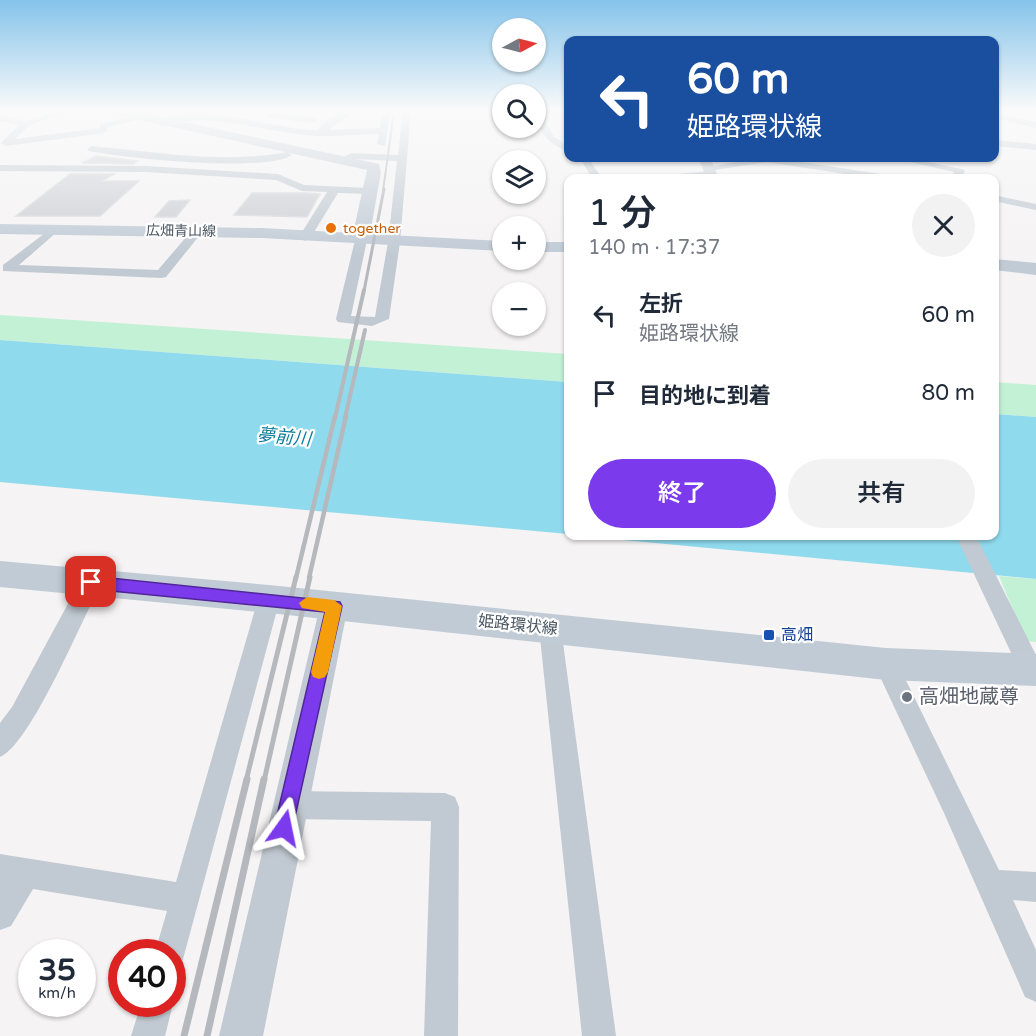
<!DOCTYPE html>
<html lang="ja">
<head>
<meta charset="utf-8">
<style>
	body { margin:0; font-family:"Varela Round","Noto Sans JP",sans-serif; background:#f2f2f3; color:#1f2937; height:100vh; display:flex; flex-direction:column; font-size:22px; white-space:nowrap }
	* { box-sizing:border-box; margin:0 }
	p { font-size:20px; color:#747a83 }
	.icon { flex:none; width:33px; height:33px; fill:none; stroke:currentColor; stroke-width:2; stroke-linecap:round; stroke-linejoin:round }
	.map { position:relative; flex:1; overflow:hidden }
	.drawer { position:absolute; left:564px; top:174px; width:435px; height:366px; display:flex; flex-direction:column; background:#fff; border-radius:12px; box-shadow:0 2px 4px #0004 }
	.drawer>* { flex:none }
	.hud { position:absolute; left:564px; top:36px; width:435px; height:126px; border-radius:12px; box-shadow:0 2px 4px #0004; background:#1a4fa0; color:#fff; overflow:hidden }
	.needle { width:39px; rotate:83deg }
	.buttons { position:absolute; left:492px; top:18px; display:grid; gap:12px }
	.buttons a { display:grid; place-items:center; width:54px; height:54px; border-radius:50%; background:#fff; box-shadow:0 2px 4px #0004; font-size:30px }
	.speed { position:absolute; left:18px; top:939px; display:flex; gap:12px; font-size:30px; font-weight:700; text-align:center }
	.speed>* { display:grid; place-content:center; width:78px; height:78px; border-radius:50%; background:#fff; box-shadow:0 2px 4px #0004; line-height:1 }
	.speed small { font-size:15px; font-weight:400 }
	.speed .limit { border:9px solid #d22; background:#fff; color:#111 }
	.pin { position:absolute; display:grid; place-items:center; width:51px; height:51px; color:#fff; margin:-26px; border-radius:12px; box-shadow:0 3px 9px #0006 }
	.me { position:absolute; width:66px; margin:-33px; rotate:12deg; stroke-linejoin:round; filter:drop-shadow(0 0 4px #0008) }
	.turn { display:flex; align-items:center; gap:21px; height:126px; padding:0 24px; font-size:27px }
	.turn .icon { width:78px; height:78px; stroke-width:2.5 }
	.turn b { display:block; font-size:42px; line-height:51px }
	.round { display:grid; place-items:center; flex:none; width:63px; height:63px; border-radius:32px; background:#f2f2f3 }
	.summary { display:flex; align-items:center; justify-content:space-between; height:102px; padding:0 24px }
	h1 { font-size:36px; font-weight:600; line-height:45px }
	.button { display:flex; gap:12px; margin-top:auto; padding:12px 24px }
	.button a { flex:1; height:69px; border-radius:36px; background:#7c3aed; color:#fff; font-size:24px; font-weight:600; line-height:69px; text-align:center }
	.button a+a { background:#f2f2f3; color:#1f2937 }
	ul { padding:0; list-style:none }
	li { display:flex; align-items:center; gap:18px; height:78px; padding:0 24px }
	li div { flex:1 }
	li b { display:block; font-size:22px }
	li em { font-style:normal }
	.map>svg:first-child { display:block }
	.green { fill:#c3f1d5 }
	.water { fill:#90daee }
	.building { fill:#cdcfd5; stroke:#d7d9de; stroke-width:1.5 }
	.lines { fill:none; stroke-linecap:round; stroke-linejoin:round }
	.minor { fill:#c1cad2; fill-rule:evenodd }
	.tertiary { fill:#c1cad2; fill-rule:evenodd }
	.secondary { fill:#c1cbd6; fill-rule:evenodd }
	.rail-far5 { stroke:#b5b8bd; stroke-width:2 }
	.rail-far4 { stroke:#b5b8bd; stroke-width:3 }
	.rail-far3 { stroke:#b5b8bd; stroke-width:4 }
	.rail-far2 { stroke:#b5b8bd; stroke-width:4.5 }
	.rail-far1 { stroke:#b5b8bd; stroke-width:5 }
	.rail { stroke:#b5b8bd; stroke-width:7 }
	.route { fill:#7c3aed; stroke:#51269a; stroke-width:1.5 }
	.slow { fill:#f59e0b }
	.food-dot { fill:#e8710a; stroke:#fff; stroke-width:2 }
	.transit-dot { fill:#1a4fb4; stroke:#fff; stroke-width:2 }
	.worship-dot { fill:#6b7280; stroke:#fff; stroke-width:2 }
	.labels { text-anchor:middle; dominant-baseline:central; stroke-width:4.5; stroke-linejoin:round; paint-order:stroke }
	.far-food-label { font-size:14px; fill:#c56008; stroke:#fff; text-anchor:start }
	.far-street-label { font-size:14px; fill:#4a5661; stroke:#fff }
	.street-label { font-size:16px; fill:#4a5661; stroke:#fff }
	.transit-label { font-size:16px; fill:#164399; stroke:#fff; text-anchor:start }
	.water-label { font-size:18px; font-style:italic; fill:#0c7c9b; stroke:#fff }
	.near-worship-label { font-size:20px; fill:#5b616d; stroke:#fff; text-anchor:start }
</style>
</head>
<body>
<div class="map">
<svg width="1036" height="1036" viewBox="0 0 1036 1036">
	<rect width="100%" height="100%" fill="#f5f3f3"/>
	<!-- green -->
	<g class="green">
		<path d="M0 315 568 354V382L0 340Z"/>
		<path d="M994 382 1036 385V417L995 414Z"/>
		<path d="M999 576 1036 579V642L1026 641Z"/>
	</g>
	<!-- water -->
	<g class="water">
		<path d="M0 340 568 382V534L0 482Z"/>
		<path d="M995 414 1036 417V579L581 536H994Z"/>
	</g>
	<!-- building -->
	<g class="building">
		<path d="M96 156 138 161 133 164 82 163Z"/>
		<path d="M70 174H114L102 181H139L100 216H16Z"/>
		<path d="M252 193H306L320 194 307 217 234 215Z"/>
		<path d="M190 200 176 217H155L169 201Z"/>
	</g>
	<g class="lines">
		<!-- minor -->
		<g class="minor">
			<path d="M56 111H68L28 126 15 139 100 128V124L135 116 139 119 106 128 108 130 104 133 6 146 1 143 19 125 0 121V115L25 121Z"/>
			<path d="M346 111H356L328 130 380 128 382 111H390L385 146 377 144 379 134C355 134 329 138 305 135 257 130 211 113 163 124L159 121C193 99 277 131 318 130L327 120Z"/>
			<path d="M403 111H411L400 242 389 319 372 326 338 322 336 319 355 240 361 236 367 240 351 316 375 317 388 242 397 161 353 159 343 162 338 159 352 153 398 155Z"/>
			<path d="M536 111H539L554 137 568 145V151C550 146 536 130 536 111Z"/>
			<path d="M271 112 313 117 317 120 313 123 268 117Z"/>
			<path d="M994 113 1036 122V128L994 118Z"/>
			<path d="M994 140 1036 144V150L994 146Z"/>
			<path d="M92 146C156 152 223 164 287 152L292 155C267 173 123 158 89 151L87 149Z"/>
			<path d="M580 158H588L602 178H592Z"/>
			<path d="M757 158H775L887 175 892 178H871L766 162 709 171 704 168Z"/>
			<path d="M892 158H910L965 170 962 178H952L954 172Z"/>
			<path d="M0 165 146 166 278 174 304 185 369 188 374 191 369 194 338 193 311 237 305 241 299 237 327 192 302 191 276 180 146 172 0 171Z"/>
			<path d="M711 171 716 174 715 176 662 178 667 175Z"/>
			<path d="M994 195 1036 204V210L994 201Z"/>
			<path d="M53 227 57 228V232L19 265 158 270 193 229 203 231 166 277 161 278 3 271V265Z"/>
			<path d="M956 536H976L1036 655V679L1031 681 1023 678Z"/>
			<path d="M91 573 99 576 102 582 99 588C81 622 30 745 0 757V723L12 707 83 576Z"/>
			<path d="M269 590 277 592 280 599 182 963 172 967V952H155L167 911 33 889 11 926 0 930V854L176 882 258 599 261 592Z"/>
			<path d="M550 618 558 621 561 628 616 1036H582L539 628 542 621Z"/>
			<path d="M886 653 894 656 999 870 1036 872V902L1013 900 1036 950V1002L1025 997 944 813 874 664 878 656Z"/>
			<path d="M289 791 445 793 455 797 459 807 458 1036H424L431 821 289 819 279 815 275 805 279 795Z"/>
			<path d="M172 1002 173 1004 165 1036H131L141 1004Z"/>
		</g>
		<!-- tertiary -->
		<g class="tertiary">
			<path d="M698 158H710L719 178H707Z"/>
			<path d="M334 593 344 597 348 606 263 1036H219L320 606 324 597Z"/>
		</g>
		<!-- secondary -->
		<g class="secondary">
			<path d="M111 111H133L379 164 381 172 370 234 502 241V251L262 238 0 234V224L262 228 353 233 367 170 117 115Z"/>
			<rect x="536" y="242" width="32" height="10"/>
			<path d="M994 259 1036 263V275L994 270Z"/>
			<path d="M0 561 269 585 886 648 1036 654V686L886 680 269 613 0 587Z"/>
		</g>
		<!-- rail-far5 -->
		<path class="rail-far5" d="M383 191 394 111"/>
		<!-- rail-far4 -->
		<path class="rail-far4" d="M364 291 384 189"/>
		<!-- rail-far3 -->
		<g class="rail-far3">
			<path d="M335 418 364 290"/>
			<path d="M345 418 365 330"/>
		</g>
		<!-- rail-far2 -->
		<g class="rail-far2">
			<path d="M296 578 335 416"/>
			<path d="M309 578 346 416"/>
		</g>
		<!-- rail-far1 -->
		<g class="rail-far1">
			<path d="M246 781 296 577"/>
			<path d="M264 781 310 577"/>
		</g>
		<!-- rail -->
		<g class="rail">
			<path d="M184 1036 247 779"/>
			<path d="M207 1036 264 779"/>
		</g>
	</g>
	<!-- sky -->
	<linearGradient id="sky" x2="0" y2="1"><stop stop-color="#85c3ea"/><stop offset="0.43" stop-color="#fafafa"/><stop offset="1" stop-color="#fafafa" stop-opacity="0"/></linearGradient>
	<rect width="1036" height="256" fill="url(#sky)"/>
	<!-- route -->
	<path class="route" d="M91 576 340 602 342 606 291 835 284 838 277 835 274 828 325 612 91 589 83 582Z"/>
	<!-- slow -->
	<path class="slow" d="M307 597 334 600 342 606 328 672 325 677 319 679 313 677 311 672 325 612 302 608 299 603Z"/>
	<!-- markers -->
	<circle class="food-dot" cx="331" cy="228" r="6"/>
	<rect class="transit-dot" x="763" y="629" width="12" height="12" rx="3"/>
	<circle class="worship-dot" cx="907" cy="697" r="6"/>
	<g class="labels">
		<!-- far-food labels -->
		<g class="far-food-label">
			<text x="343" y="228">together</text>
		</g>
		<!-- far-street labels -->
		<g class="far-street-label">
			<text transform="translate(181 231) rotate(1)">広畑青山線</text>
		</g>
		<!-- street labels -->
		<g class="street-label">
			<text transform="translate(518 625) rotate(6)">姫路環状線</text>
		</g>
		<!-- transit labels -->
		<g class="transit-label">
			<text x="781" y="635">高畑</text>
		</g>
		<!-- water labels -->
		<g class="water-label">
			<text transform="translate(284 437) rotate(5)">夢前川</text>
		</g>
		<!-- near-worship labels -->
		<g class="near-worship-label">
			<text x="919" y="697">高畑地蔵尊</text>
		</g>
	</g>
</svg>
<div class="buttons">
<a><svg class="needle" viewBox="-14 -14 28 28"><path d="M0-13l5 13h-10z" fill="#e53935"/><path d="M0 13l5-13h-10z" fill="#747a83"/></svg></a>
<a><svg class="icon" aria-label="search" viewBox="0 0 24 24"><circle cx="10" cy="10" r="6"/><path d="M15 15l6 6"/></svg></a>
<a><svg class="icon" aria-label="layers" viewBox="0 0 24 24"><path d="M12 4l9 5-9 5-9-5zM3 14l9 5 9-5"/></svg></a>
<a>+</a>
<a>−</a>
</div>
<div class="speed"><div>35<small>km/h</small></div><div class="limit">40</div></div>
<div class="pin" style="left:91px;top:582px;background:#d93025"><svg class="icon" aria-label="arrive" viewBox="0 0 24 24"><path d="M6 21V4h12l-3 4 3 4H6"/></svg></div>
<svg class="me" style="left:284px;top:828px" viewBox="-20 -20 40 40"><path d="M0-17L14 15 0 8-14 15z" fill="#7c3aed" stroke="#fff" stroke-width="4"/></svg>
<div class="hud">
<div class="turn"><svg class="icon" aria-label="left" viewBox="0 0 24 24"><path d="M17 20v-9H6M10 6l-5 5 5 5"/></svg><div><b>60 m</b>姫路環状線</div></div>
</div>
<section class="drawer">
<div class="summary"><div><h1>1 分</h1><p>140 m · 17:37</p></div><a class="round"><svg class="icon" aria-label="close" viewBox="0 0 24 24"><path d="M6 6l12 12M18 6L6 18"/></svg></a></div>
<ul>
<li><svg class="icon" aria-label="left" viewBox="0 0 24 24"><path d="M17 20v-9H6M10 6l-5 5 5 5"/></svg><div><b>左折</b><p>姫路環状線</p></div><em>60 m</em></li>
<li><svg class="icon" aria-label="arrive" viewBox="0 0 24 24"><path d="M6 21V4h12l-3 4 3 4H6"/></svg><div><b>目的地に到着</b></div><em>80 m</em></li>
</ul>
<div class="button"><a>終了</a><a>共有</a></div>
</section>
</div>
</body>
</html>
